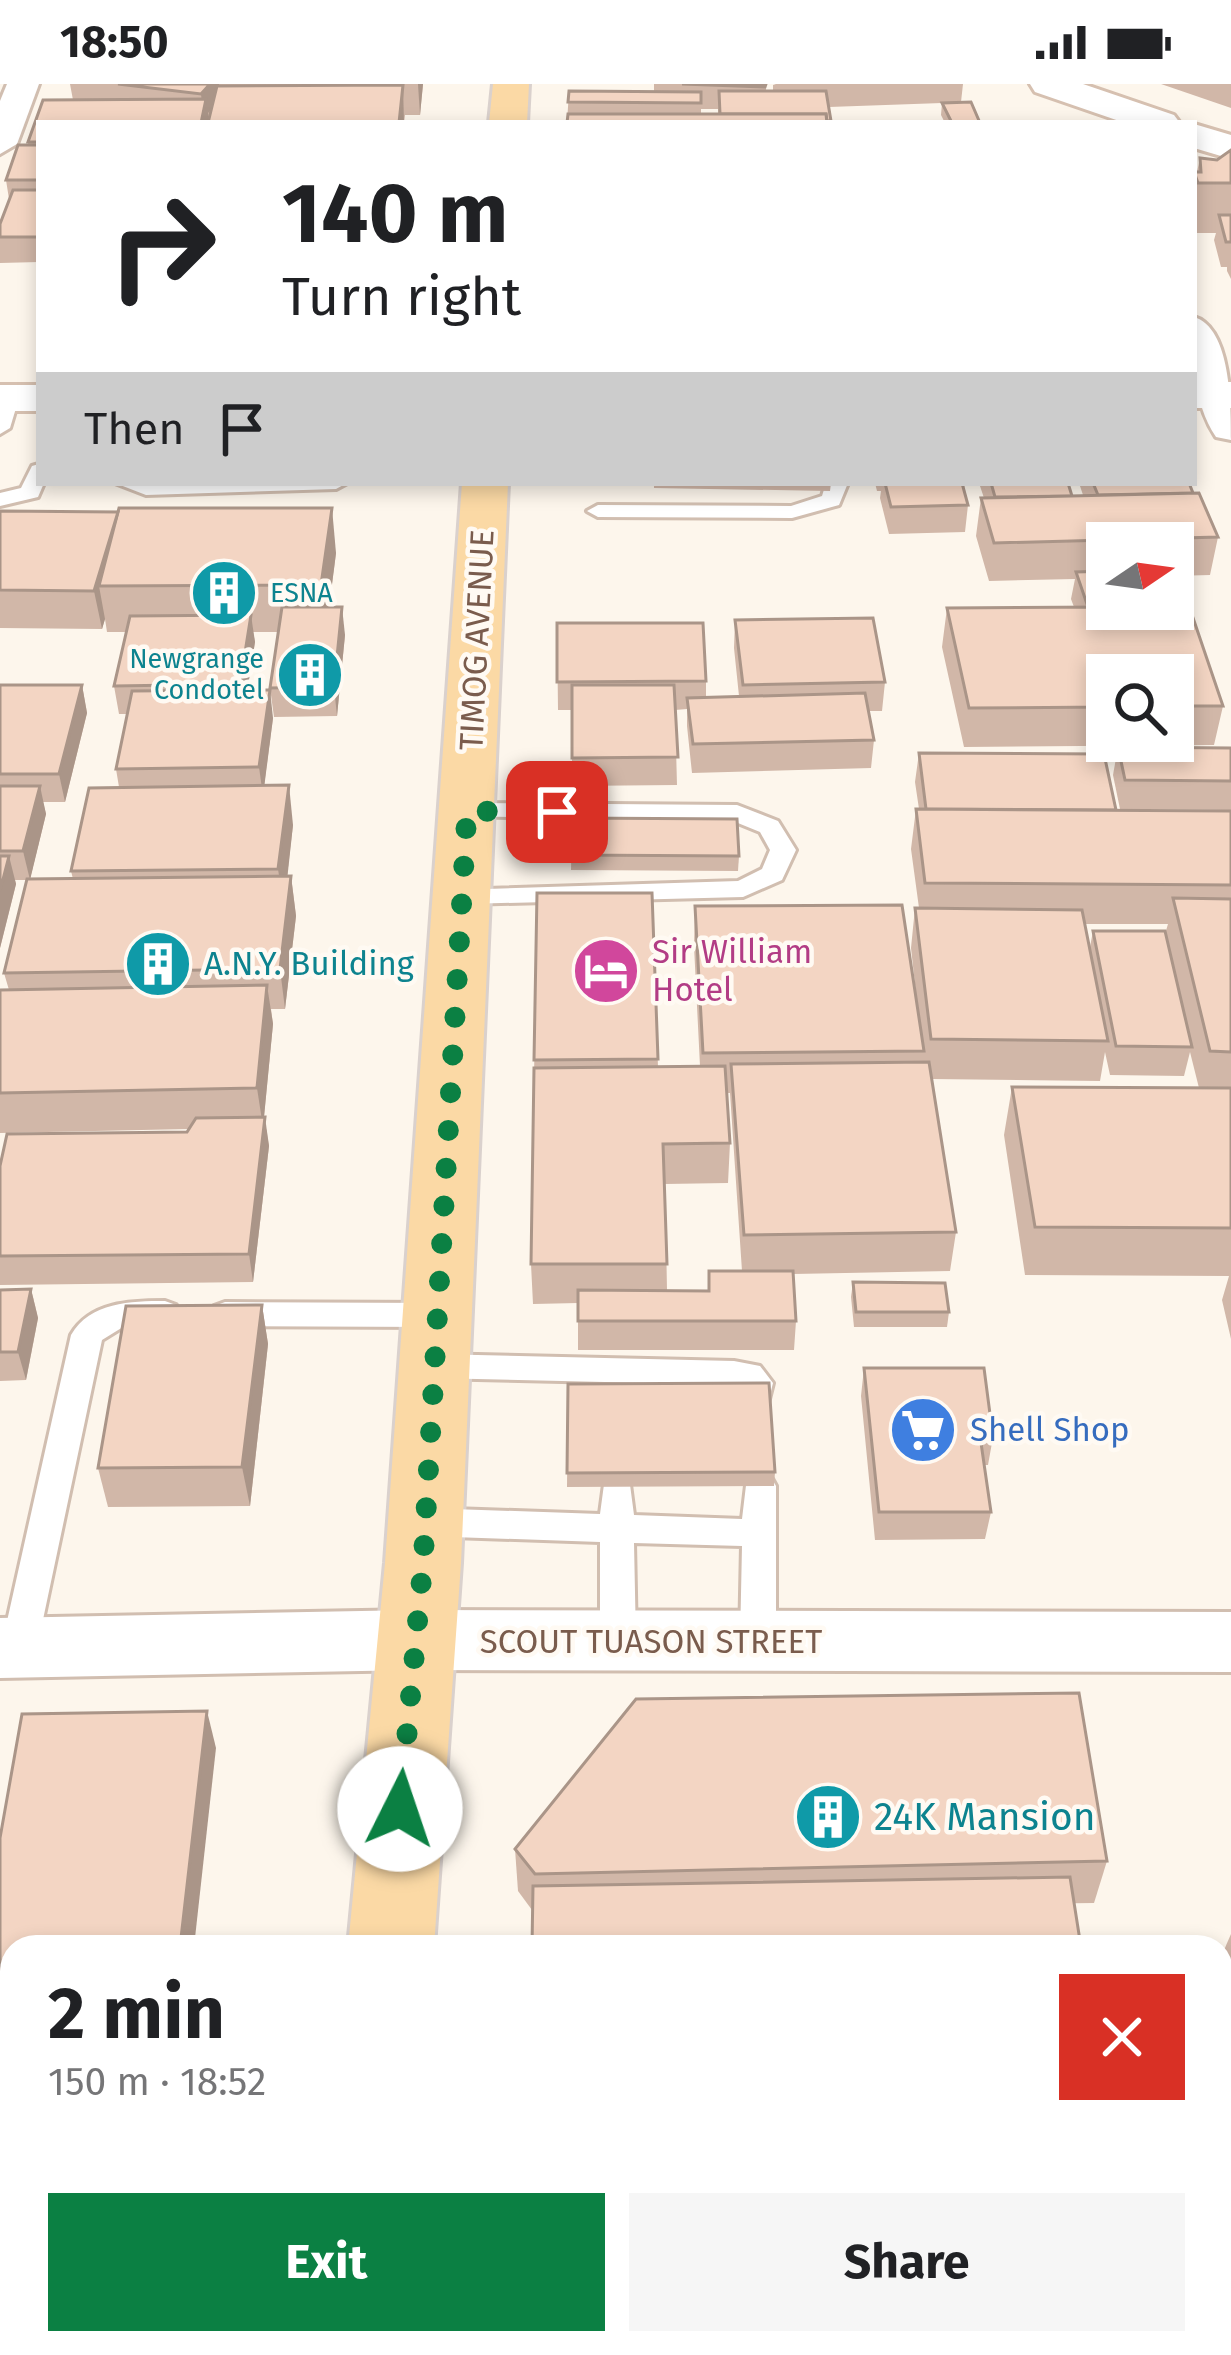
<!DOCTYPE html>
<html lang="en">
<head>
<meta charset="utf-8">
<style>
	body { margin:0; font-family:"Fira Sans",sans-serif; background:#f6f6f6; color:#202124; height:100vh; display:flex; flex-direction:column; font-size:45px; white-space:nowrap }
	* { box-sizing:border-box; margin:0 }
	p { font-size:39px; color:#757577 }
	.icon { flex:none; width:66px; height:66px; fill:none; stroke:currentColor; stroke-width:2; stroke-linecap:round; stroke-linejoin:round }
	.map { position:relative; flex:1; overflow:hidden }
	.panel { position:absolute; left:0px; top:1851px; width:1233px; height:420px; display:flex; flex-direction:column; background:#fff; border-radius:36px 36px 0 0; box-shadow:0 6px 18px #0003 }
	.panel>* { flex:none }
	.hud { position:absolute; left:36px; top:36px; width:1161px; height:366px; border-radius:0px; box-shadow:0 6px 18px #0003; background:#fff; color:#202124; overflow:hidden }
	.needle { width:78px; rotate:77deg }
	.tools { position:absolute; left:1086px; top:438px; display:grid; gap:24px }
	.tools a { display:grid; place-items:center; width:108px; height:108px; border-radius:0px; background:#fff; box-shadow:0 6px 18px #0003; font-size:60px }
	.pin { position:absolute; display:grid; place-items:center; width:102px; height:102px; color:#fff; margin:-51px; border-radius:24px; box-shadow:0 6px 18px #0006 }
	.me { position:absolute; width:132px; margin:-66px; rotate:4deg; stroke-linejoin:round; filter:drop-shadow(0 0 9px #0008) }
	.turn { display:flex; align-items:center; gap:42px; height:252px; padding:0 48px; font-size:54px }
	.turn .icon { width:156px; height:156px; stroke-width:2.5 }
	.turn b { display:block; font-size:84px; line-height:102px }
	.then { display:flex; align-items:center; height:114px; padding:0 48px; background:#0003; gap:24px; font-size:45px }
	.round { display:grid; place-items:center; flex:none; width:126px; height:126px; border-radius:0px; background:#f6f6f6 }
	.overview { display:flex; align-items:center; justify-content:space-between; height:204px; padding:0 48px }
	h1 { font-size:72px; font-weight:700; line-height:90px }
	.action { display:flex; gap:24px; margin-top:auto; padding:24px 48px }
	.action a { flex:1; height:138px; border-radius:0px; background:#0b8043; color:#fff; font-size:48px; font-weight:700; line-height:138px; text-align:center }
	.action a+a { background:#f6f6f6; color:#202124 }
	.status { display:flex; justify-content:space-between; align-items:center; height:84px; padding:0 60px; background:#fff; direction:ltr }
	.status svg { height:33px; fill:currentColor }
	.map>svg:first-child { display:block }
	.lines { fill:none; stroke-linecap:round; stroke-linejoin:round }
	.lane-casing { stroke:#d1beb0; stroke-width:6 }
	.street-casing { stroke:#d1beb0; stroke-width:6 }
	.secondary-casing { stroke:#d6c0b0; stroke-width:6 }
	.primary-casing { stroke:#dad1cd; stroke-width:6 }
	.lane { fill:#fff; fill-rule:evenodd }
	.street { fill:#fff; fill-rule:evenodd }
	.secondary { fill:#fff; fill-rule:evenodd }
	.primary { fill:#fbd9a5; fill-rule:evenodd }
	.wall { fill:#d1b7a8; fill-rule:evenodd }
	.shaded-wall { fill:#aa9588 }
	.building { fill:#f3d5c3; stroke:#aa9588; stroke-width:3 }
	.route { stroke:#0b8043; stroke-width:21; stroke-dasharray:0 37.8 }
	.labels { text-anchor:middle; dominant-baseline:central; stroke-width:9; stroke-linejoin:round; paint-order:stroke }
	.far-culture-label { font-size:27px; fill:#0d838f; stroke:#fffaf3; text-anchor:start }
	.street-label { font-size:33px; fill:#7a5c4d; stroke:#fffaf3 }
	.hotel-label { font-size:33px; fill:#b23c85; stroke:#fffaf3; text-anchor:start }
	.culture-label { font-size:33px; fill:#0d838f; stroke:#fffaf3; text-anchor:start }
	.shop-label { font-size:33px; fill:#366cbe; stroke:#fffaf3; text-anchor:start }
	.near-culture-label { font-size:39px; fill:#0d838f; stroke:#fffaf3; text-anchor:start }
</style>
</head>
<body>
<div class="status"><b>18:50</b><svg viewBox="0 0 49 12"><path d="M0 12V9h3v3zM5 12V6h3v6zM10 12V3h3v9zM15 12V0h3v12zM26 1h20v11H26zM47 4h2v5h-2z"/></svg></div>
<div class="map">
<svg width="1231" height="2271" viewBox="0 0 1231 2271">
	<rect width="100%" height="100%" fill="#fdf6ec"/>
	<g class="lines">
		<!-- lane casing -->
		<g class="lane-casing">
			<g id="lane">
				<path d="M9 308 19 314 10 344 0 350V312Z"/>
				<path d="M39 380V399H44L38 413 0 422V409L21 404 32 382Z"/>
				<path d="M115 399H347L336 405 146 411Z"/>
				<path d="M826 399H848L839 421 792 434 598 433 587 427 598 421 791 422 822 412Z"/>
				<path d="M467 719 737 721 778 737 796 766 782 796 743 813 465 820 456 818 452 812 456 806 738 797 762 785 770 766 760 748 733 737 458 732V722Z"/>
				<path d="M165 1217 176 1221 181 1229 176 1237 123 1243 102 1256 37 1564 31 1575 19 1579 7 1575 1 1564 71 1251C90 1218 131 1217 165 1217Z"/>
				<path d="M225 1218 435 1219 446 1223 451 1231 446 1239 435 1243 225 1242 214 1238 209 1230 214 1222Z"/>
				<path d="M433 1270 734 1277 760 1282 773 1299 767 1323H745L741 1303 734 1301 433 1294 422 1291 417 1282 422 1273Z"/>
				<path d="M759 1389 771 1393 776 1402V1558L770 1569 758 1573 746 1569 740 1558 742 1462 634 1459 636 1558 630 1569 618 1573 606 1569 600 1558V1458L424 1452 412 1448 407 1438 412 1428 424 1424 600 1430 605 1393 617 1390 629 1393 634 1431 742 1435 747 1393Z"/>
			</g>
		</g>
		<!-- street casing -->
		<g class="street-casing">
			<g id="street">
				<path d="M7 0H39L17 60 0 70V17Z"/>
				<path d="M1194 233C1231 244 1231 321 1231 356L1216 353C1192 317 1194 275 1194 233Z"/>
				<path d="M415 1526 1231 1528V1588L415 1586 0 1594V1534Z"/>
			</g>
		</g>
		<!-- secondary casing -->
		<g class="secondary-casing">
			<g id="secondary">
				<path d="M1030 0H1083L1174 31 1180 39H1125L1035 8Z"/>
				<path d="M1194 40 1231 51V75L1194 64Z"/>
				<rect x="1194" y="298" width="37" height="26"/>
				<rect x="0" y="301" width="39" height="26"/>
			</g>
		</g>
		<!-- primary casing -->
		<g class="primary-casing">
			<g id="primary">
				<path d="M493 0H529L527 39H489Z"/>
				<path d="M462 399H508L461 1479 434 1863H348L385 1479Z"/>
				<path d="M316 2259H412L411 2271H315Z"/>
			</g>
		</g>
		<!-- lane -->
		<use href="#lane" class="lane"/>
		<!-- street -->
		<use href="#street" class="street"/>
		<!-- secondary -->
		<use href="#secondary" class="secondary"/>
		<!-- primary -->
		<use href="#primary" class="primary"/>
	</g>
	<!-- wall -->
	<g class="wall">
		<path d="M70 0H423L420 31H405L404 39H39V178L0 179V140L9 115 6 96 18 61H28V58L43 16H73Z"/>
		<path d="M654 0H766V7H773V1L776 0H963L961 18 980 39H945L941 31 942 19 829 23 831 39H567L569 7H654ZM701 25H718V30H701Z"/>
		<path d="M1161 0H1231V24Z"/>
		<path d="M1231 66V195L1227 187V183H1221L1214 156 1216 149H1194V88H1197L1200 74 1217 76Z"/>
		<path d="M654 399H831L830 407 654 404Z"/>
		<path d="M875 399H965L964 405 968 421 965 448 889 450 880 414 881 407H877Z"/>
		<path d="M979 399H1068L1072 412 1083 411 1079 399H1189L1218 453 1210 491 1173 492V459H1107V525L1223 622 1214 661 964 663 942 563 947 524 1074 523 1071 515 1075 495 989 497 976 452 981 414H984ZM1107 591H1173V657H1107Z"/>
		<path d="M0 427 336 469 329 523 345 551 337 632 274 633 270 604 278 548H253L255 558 247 606 273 634 264 702 293 741 287 792H291L296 832 285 925H271L273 940 264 1033 269 1062 253 1198 0 1201V1082L187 1048 189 1045 0 1049V906H9L4 889 27 796H15L16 800 0 864V601H82L87 629 65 718H43L46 730 30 795H73L71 787 119 703 116 685 127 630H119L114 602 126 548H107L105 535 102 545 0 544Z"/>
		<path d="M735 536 885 598 882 627H868L874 656 871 684 692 689 687 642V625L675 626 677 701 572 702V626H558L557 539 706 597V613L739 612 734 564Z"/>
		<path d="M1118 663 1231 664V726L1120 725 1113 691Z"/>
		<path d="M919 669 1116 726 1231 727V1255L1222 1216 1229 1192 1025 1191 1004 1051 1012 1003 1199 1004 1190 968 1184 992 1110 991 1105 968 1100 997 932 995 956 1148 950 1187 793 1190 796 1237 794 1266H578V1219L533 1220 531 1180 537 809H652L658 983 700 982 694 862 695 822 917 918 911 864 915 824H919L911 765 916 725H919L915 698ZM1085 840H1168L1165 850 1093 847 1090 863ZM727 1009H730L742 1187 708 1207 667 1206 665 1100 728 1099 730 1059Z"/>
		<path d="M572 734 739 772 738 787 571 786Z"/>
		<path d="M853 1198 949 1228 947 1243H854L851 1213Z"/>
		<path d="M31 1205 38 1234 26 1296 0 1297V1206Z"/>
		<path d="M262 1221 268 1260 250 1422 108 1423 98 1384Z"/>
		<path d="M864 1284 993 1353 988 1381H984L991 1428 985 1455 875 1456 861 1312Z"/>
		<path d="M568 1300 775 1388 774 1402 567 1403Z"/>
		<path d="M216 1664 12 1863V1916H0V1754Z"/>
		<path d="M515 1765 1107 1777 1094 1819 532 1826 518 1807Z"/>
		<path d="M1231 1850V1926L1221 1873Z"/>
		<rect x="0" y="1919" width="12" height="136"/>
		<path d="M1231 1978V2225L1221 2226V1979Z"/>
		<path d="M651 2259H826L824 2271H652Z"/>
		<path d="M828 2259H1014L1015 2267 1013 2271H828Z"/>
	</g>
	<!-- shaded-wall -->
	<g class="shaded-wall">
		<path d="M210 0H219L221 16 208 29 209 39H201L203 29 201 10Z"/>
		<path d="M418 0H423L420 31Z"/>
		<path d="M403 1 404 39H399Z"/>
		<path d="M332 424 336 469 326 548 321 501Z"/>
		<path d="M118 428 99 502 105 535 102 545 94 507Z"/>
		<path d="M342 523 345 551 337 632 334 603Z"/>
		<path d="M251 531 255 558 244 628 240 600Z"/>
		<path d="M82 601 87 629 65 718 59 690Z"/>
		<path d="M270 606 273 634 263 712 259 683Z"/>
		<path d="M289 701 293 741 284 824 278 785Z"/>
		<path d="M40 702 46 730 30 796 23 767Z"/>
		<path d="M9 772 16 800 0 864V807Z"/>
		<path d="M291 792 296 832 285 925 280 885Z"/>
		<path d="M267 901 273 940 263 1043 257 1004Z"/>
		<path d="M265 1033 269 1062 253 1198 249 1170Z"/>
		<path d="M31 1205 38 1234 26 1296 18 1268Z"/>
		<path d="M262 1221 268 1260 250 1422 242 1383Z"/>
		<path d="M207 1627 216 1664 194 1863H180Z"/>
		<path d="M12 1984V2047L5 2032Z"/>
	</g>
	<!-- building -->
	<g class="building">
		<path d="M118 0H210L201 10Z"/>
		<path d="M682 0H766L765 3Z"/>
		<path d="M403 1 399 39H208L217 2Z"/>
		<path d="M569 7 701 8V19L568 18Z"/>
		<path d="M719 7H826L831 37H827L826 30H720Z"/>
		<path d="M206 15 201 39H39V58H28L43 16Z"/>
		<path d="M971 18 980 39H952L942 19Z"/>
		<path d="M568 30H826L827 39H567Z"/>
		<path d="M18 61H39V96H6Z"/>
		<path d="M1231 66V99H1198L1194 88H1201L1200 74 1217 76Z"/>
		<path d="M13 106H39V153H0V140Z"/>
		<path d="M1219 131H1231V158H1226Z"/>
		<path d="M885 399H962L968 421 891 423Z"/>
		<path d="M991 399H1068L1072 412 995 413Z"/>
		<path d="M1093 399H1189L1193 409 1098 411Z"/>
		<path d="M1199 409 1218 453 994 459 981 414Z"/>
		<path d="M119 424H332L321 501 99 502Z"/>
		<path d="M0 427 118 428 94 507 0 506Z"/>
		<path d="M1107 487V523H1088L1076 488Z"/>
		<path d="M1173 522H1189L1223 622H1173V591H1107V623L969 624 947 524 1107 523V525H1173Z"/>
		<path d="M282 523H342L334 603 270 604Z"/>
		<path d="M251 531 240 600 114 602 130 532Z"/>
		<path d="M873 534 885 598 743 601 735 536Z"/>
		<path d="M557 539H703L706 597 557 598Z"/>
		<path d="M0 601H82L59 690H0Z"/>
		<path d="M572 601H674L678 673 572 674Z"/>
		<path d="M270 606 259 683 116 685 132 607Z"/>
		<path d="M865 609 874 656 693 660 687 614Z"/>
		<path d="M1118 663 1231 664V697L1125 696Z"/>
		<path d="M919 669 1104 670 1116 726 926 725Z"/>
		<path d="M289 701 278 785 71 787 89 704Z"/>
		<path d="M0 702H40L23 767H0Z"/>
		<path d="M916 725 1231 727V801L925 799Z"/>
		<path d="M572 734 737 735 739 772 571 771Z"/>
		<path d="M0 772H9L0 807Z"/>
		<path d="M291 792 280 885 4 889 27 795Z"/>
		<path d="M537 809H652L658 975 534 976Z"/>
		<path d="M1173 814 1231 815V968L1210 967Z"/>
		<path d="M902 821 924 967 703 969 695 822Z"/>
		<path d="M915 824 1082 826 1108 957 931 955Z"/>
		<path d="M1093 847H1165L1192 963 1116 962Z"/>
		<path d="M267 901 257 1004 0 1009V906Z"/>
		<path d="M929 978 956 1148 744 1151 731 980Z"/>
		<path d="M725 982 730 1059 663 1060 667 1180H531L534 984Z"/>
		<path d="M1012 1003 1231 1004V1144L1035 1143Z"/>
		<path d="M265 1033 249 1170 0 1172V1082L7 1050 187 1048 196 1034Z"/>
		<path d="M709 1187H793L796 1237H578V1206L709 1207Z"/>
		<path d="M853 1198 945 1199 949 1228H856Z"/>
		<path d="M31 1205 18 1268H0V1206Z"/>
		<path d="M262 1221 242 1383 98 1384 126 1222Z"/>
		<path d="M864 1284H984L993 1353 980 1352 991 1428H879Z"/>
		<path d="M769 1299 775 1388 567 1389 568 1300Z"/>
		<path d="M1079 1609 1107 1777 535 1790 515 1765 636 1615Z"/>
		<path d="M207 1627 180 1863H12V1882H0V1754L22 1630Z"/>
		<path d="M1070 1793 1081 1863H532L533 1802Z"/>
		<path d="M0 1919H12V1984L5 2032H0Z"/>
		<path d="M1231 1978V2198H1221V1979Z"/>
		<path d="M653 2259H789L790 2271H653Z"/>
		<path d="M833 2259H1014L1015 2267 834 2270Z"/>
	</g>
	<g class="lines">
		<!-- route -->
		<path class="route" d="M400 1725 423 1479 467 727 557 728"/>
	</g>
	<!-- icons -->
	<defs>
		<g id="building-disc" transform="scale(3.45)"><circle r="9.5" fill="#0f9aa8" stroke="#fffaf3"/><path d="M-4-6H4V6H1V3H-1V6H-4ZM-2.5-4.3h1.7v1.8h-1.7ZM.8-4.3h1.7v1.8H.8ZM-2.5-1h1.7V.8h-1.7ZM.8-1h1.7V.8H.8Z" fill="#fff"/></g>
		<g id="hotel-disc" transform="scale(3.45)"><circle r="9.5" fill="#d1479c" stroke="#fffaf3"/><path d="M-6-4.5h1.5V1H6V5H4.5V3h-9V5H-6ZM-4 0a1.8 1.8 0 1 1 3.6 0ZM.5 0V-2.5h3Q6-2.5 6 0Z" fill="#fff"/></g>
		<g id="supermarket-disc" transform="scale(3.45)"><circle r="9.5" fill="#3f7fe0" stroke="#fffaf3"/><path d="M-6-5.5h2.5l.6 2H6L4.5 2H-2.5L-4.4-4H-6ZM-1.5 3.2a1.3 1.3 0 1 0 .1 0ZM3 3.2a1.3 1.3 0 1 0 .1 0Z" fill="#fff"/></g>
	</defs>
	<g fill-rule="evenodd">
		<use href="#building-disc" x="224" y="509"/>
		<use href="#building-disc" x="310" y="591"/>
		<use href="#building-disc" x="158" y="880"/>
		<use href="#hotel-disc" x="606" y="887"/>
		<use href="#supermarket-disc" x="923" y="1346"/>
		<use href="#building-disc" x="828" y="1733"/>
	</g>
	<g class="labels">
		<!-- far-culture labels -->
		<g class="far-culture-label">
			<text x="270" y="509">ESNA</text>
			<text x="264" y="575" text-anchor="end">Newgrange<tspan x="264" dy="31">Condotel</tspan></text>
		</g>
		<!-- street labels -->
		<g class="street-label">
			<text transform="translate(477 556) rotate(-87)">TIMOG AVENUE</text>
			<text x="651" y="1558">SCOUT TUASON STREET</text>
		</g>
		<!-- hotel labels -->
		<g class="hotel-label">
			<text x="652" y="868">Sir William<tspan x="652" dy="38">Hotel</tspan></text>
		</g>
		<!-- culture labels -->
		<g class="culture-label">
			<text x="204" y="880">A.N.Y. Building</text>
		</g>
		<!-- shop labels -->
		<g class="shop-label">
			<text x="970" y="1346">Shell Shop</text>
		</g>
		<!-- near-culture labels -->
		<g class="near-culture-label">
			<text x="874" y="1733">24K Mansion</text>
		</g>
	</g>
</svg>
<div class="tools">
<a><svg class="needle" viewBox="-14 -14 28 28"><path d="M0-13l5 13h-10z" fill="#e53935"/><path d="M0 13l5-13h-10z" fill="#757577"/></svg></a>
<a><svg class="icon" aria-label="search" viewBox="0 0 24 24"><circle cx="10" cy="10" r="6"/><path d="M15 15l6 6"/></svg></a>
</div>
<div class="pin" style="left:557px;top:728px;background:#d93025"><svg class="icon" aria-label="arrive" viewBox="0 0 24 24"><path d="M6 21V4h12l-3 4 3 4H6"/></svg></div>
<svg class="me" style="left:400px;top:1725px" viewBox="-20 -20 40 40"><circle r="19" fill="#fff"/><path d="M0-13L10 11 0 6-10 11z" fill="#0b8043"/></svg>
<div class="hud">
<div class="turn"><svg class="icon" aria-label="right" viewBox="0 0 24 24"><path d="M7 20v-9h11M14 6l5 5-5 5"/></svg><div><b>140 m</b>Turn right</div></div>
<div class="then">Then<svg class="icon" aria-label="arrive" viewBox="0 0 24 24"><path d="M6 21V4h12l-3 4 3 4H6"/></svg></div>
</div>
<section class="panel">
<div class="overview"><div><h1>2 min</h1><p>150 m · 18:52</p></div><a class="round" style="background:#d93025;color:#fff"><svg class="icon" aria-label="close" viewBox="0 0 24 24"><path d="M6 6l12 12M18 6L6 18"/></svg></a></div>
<div class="action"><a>Exit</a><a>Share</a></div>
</section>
</div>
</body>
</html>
